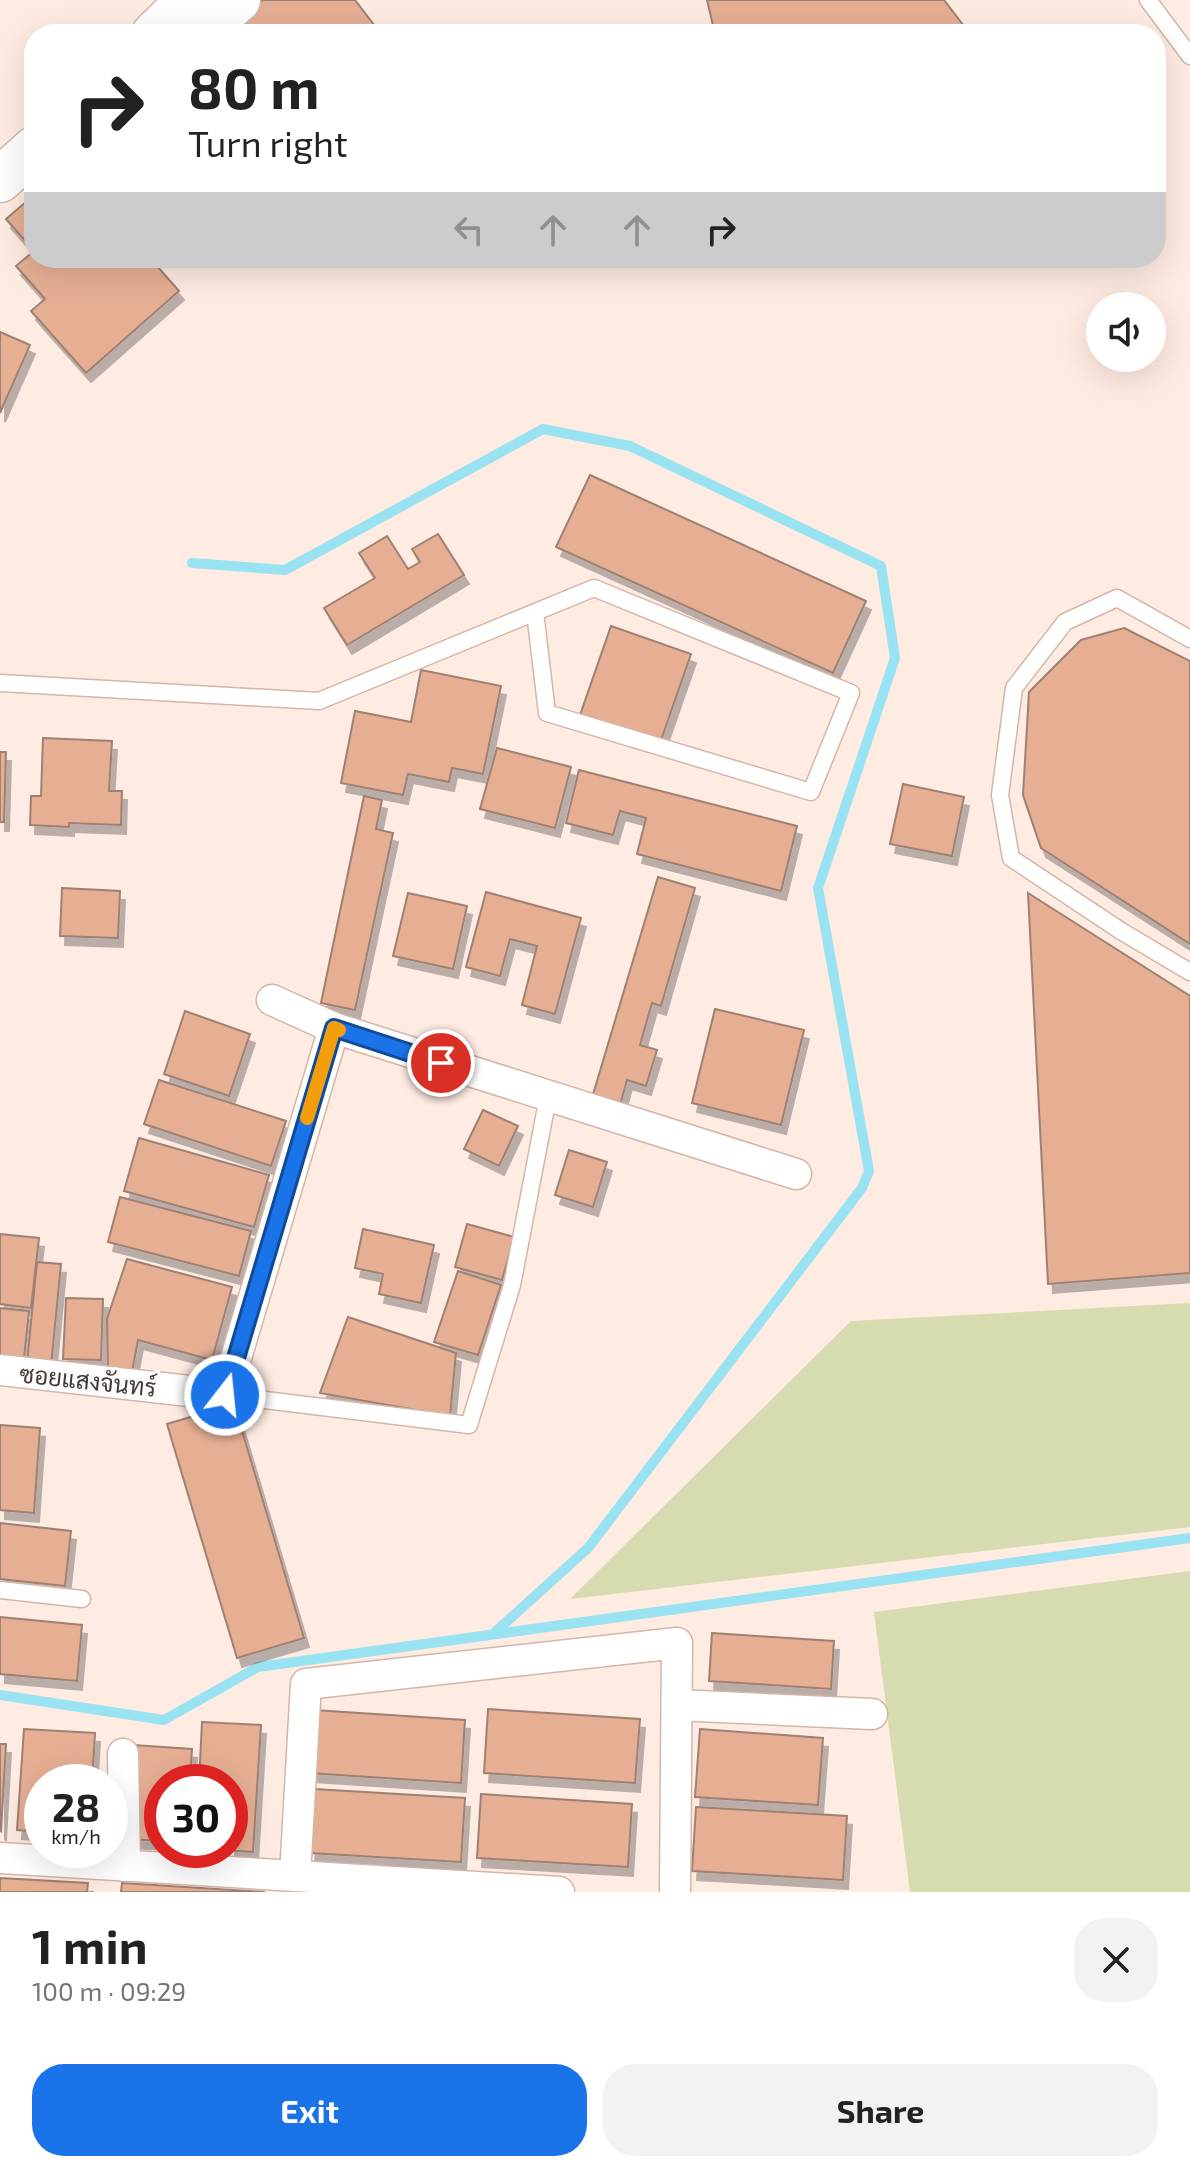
<!DOCTYPE html>
<html lang="en">
<head>
<meta charset="utf-8">
<style>
	body { margin:0; font-family:"Exo 2",Sarabun,sans-serif; background:#f2f2f2; color:#222; height:100vh; display:flex; flex-direction:column; font-size:30px; white-space:nowrap }
	* { box-sizing:border-box; margin:0 }
	p { font-size:26px; color:#767676 }
	.icon { flex:none; width:44px; height:44px; fill:none; stroke:currentColor; stroke-width:2; stroke-linecap:round; stroke-linejoin:round }
	.map { position:relative; height:1892px; overflow:hidden }
	.side { display:flex; flex-direction:column; background:#fff; flex:1 }
	.side>* { flex:none }
	.guide { position:absolute; left:24px; top:24px; width:1142px; height:244px; border-radius:32px; box-shadow:0 8px 32px #0002; background:#fff; color:#222; overflow:hidden }
	.tools { position:absolute; left:1086px; top:292px; display:grid; gap:16px }
	.tools a { display:grid; place-items:center; width:80px; height:80px; border-radius:50%; background:#fff; box-shadow:0 8px 32px #0002; font-size:40px }
	.speed { position:absolute; left:24px; top:1764px; display:flex; gap:16px; font-size:40px; font-weight:700; text-align:center }
	.speed>* { display:grid; place-content:center; width:104px; height:104px; border-radius:50%; background:#fff; box-shadow:0 8px 32px #0002; line-height:1 }
	.speed small { font-size:20px; font-weight:400 }
	.speed .limit { border:12px solid #d22; background:#fff; color:#111 }
	.pin { position:absolute; display:grid; place-items:center; width:68px; height:68px; color:#fff; margin:-34px; border:4px solid #fff; border-radius:50%; box-shadow:0 2px 8px #0007 }
	.me { position:absolute; width:88px; margin:-44px; rotate:16deg; stroke-linejoin:round; filter:drop-shadow(0 0 6px #0008) }
	.turn { display:flex; align-items:center; gap:28px; height:168px; padding:0 32px; font-size:36px }
	.turn .icon { width:104px; height:104px; stroke-width:2.5 }
	.turn b { display:block; font-size:56px; line-height:68px }
	.lanes { display:flex; align-items:center; height:76px; padding:0 32px; background:#0003; justify-content:center; gap:40px; direction:ltr }
	.lanes .off { opacity:.35 }
	.round { display:grid; place-items:center; flex:none; width:84px; height:84px; border-radius:32px; background:#f2f2f2 }
	.overview { display:flex; align-items:center; justify-content:space-between; height:136px; padding:0 32px }
	h1 { font-size:48px; font-weight:700; line-height:60px }
	.cta { display:flex; gap:16px; margin-top:auto; padding:16px 32px }
	.cta a { flex:1; height:92px; border-radius:32px; background:#1a73e8; color:#fff; font-size:32px; font-weight:700; line-height:92px; text-align:center }
	.cta a+a { background:#f2f2f2; color:#222 }
	.map>svg:first-child { display:block }
	.green { fill:#d7dcb0 }
	.lines { fill:none; stroke-linecap:round; stroke-linejoin:round }
	.stream { stroke:#99e2f1; stroke-width:10 }
	.building { fill:#e6af94; stroke:#9e8173; stroke-width:2; filter:url(#shadow) }
	.service-casing { stroke:#d4b6a7; stroke-width:19 }
	.minor-casing { stroke:#d4b6a7; stroke-width:33 }
	.secondary-casing { stroke:#d4b6a7; stroke-width:47 }
	.service { stroke:#fff; stroke-width:16 }
	.minor { stroke:#fff; stroke-width:30 }
	.secondary { stroke:#fff; stroke-width:44 }
	.route-casing { stroke:#114b97; stroke-width:20 }
	.route { stroke:#1a73e8; stroke-width:14 }
	.slow { stroke:#f59e0b; stroke-width:14 }
	.labels { text-anchor:middle; dominant-baseline:central; stroke-width:6; stroke-linejoin:round; paint-order:stroke }
	.street-label { font-size:24px; fill:#463a34; stroke:#fcfcfc }
</style>
</head>
<body>
<div class="map">
<svg width="1190" height="1892" viewBox="0 0 1190 1892">
	<defs>
		<filter id="shadow"><feDropShadow dx="5" dy="9" stdDeviation="0" flood-color="#0004"/></filter>
	</defs>
	<rect width="100%" height="100%" fill="#feebe2"/>
	<!-- green -->
	<g class="green">
		<path d="M1190 1303V1527L570 1599 851 1321Z"/>
		<path d="M1190 1571V1892H910L874 1612Z"/>
	</g>
	<g class="lines">
		<!-- stream -->
		<g class="stream">
			<path d="M192 563 285 570 543 429 630 446 881 566 895 658 818 888 869 1171 862 1188 588 1548 493 1634"/>
			<path d="M0 1695 164 1720 258 1667 1190 1538"/>
		</g>
	</g>
	<!-- building -->
	<g class="building">
		<path d="M263 0H355L378 30 372 34H219Z"/>
		<path d="M707 0H944L970 34H715Z"/>
		<path d="M34 195V251L6 219Z"/>
		<path d="M34 251V258H150L179 291 86 373 31 311 45 299 16 266Z"/>
		<path d="M0 332 30 345 0 413Z"/>
		<path d="M590 475 866 601 833 673 556 547Z"/>
		<path d="M438 534 464 575 347 645 324 608 375 578 359 553 387 536 408 569 420 562 412 549Z"/>
		<path d="M611 626 691 654 659 746 579 718Z"/>
		<path d="M1124 628 1190 661V944L1041 848 1023 795 1029 692 1081 640Z"/>
		<path d="M421 670 501 686 483 774 452 768 449 782 408 774 403 795 341 783 355 711 411 722Z"/>
		<path d="M43 738 112 741 109 791H122L121 825 69 823V827L30 825 31 796H41Z"/>
		<path d="M497 748 571 767 555 828 480 809Z"/>
		<path d="M0 752H6L4 822H0Z"/>
		<path d="M579 770 797 826 781 891 637 854 646 818 620 811 613 835 566 823Z"/>
		<path d="M903 784 964 797 952 856 890 844Z"/>
		<path d="M364 796 382 800 376 829 393 833 355 1010 321 1003Z"/>
		<path d="M658 877 695 888 661 1006 652 1003 640 1045 657 1050 646 1086 627 1080 619 1109 591 1101Z"/>
		<path d="M62 888 120 891 118 938 60 936Z"/>
		<path d="M486 892 581 918 555 1014 522 1005 537 946 510 939 500 976 466 967Z"/>
		<path d="M408 893 467 906 453 969 393 956Z"/>
		<path d="M1028 893 1190 996V1273L1048 1284Z"/>
		<path d="M715 1009 804 1030 781 1125 692 1103Z"/>
		<path d="M185 1011 250 1034 229 1096 164 1074Z"/>
		<path d="M159 1080 286 1121 271 1166 144 1124Z"/>
		<path d="M483 1110 518 1126 499 1166 464 1149Z"/>
		<path d="M139 1138 269 1175 254 1227 124 1191Z"/>
		<path d="M569 1150 607 1162 593 1207 555 1195Z"/>
		<path d="M120 1197 251 1231 239 1276 108 1242Z"/>
		<path d="M467 1224 514 1237 502 1280 455 1267Z"/>
		<path d="M363 1229 434 1245 421 1303 379 1294 383 1274 355 1268Z"/>
		<path d="M0 1234 39 1238 31 1308 0 1304Z"/>
		<path d="M127 1259 232 1287 212 1360 138 1340 132 1372 108 1369 107 1319Z"/>
		<path d="M37 1262 61 1264 51 1366 27 1363Z"/>
		<path d="M458 1271 501 1285 478 1355 434 1342Z"/>
		<path d="M66 1298 103 1299 101 1360 63 1359Z"/>
		<path d="M0 1308 29 1311 24 1358 0 1355Z"/>
		<path d="M348 1317 456 1353 450 1416 320 1393Z"/>
		<path d="M234 1404 304 1638 237 1658 167 1424Z"/>
		<path d="M0 1425 40 1428 34 1513 0 1510Z"/>
		<path d="M0 1523 71 1531 65 1586 0 1579Z"/>
		<path d="M0 1617 82 1625 77 1681 0 1674Z"/>
		<path d="M712 1633 834 1641 831 1689 709 1681Z"/>
		<path d="M488 1709 640 1719 635 1783 484 1773Z"/>
		<path d="M314 1710 465 1720 461 1783 309 1773Z"/>
		<path d="M202 1722 261 1725 253 1852 221 1850H230V1782H199Z"/>
		<path d="M24 1729 95 1733 92 1782H42V1832L17 1830Z"/>
		<path d="M700 1729 823 1738 818 1805 695 1797Z"/>
		<path d="M0 1744H6L1 1831 0 1830Z"/>
		<path d="M133 1745 192 1749 190 1782H162V1841L127 1839Z"/>
		<path d="M314 1789 465 1798 461 1862 310 1853Z"/>
		<path d="M481 1794 632 1804 628 1867 477 1858Z"/>
		<path d="M696 1807 847 1816 843 1880 692 1871Z"/>
		<path d="M0 1878 88 1883 87 1892H0Z"/>
		<path d="M122 1883 265 1892H121Z"/>
	</g>
	<g class="lines">
		<!-- service casing -->
		<g class="service-casing">
			<g id="service">
				<path d="M1148 0 1190 56"/>
				<path d="M1190 639 1117 598 1065 622 1014 688 1000 795 1011 858 1121 931 1190 972"/>
				<path d="M0 683 319 701 594 588 851 693 811 792 547 713 535 612"/>
				<path d="M225 1395 469 1425 512 1285 548 1097"/>
				<path d="M0 1590 82 1599"/>
			</g>
		</g>
		<!-- minor casing -->
		<g class="minor-casing">
			<g id="minor">
				<path d="M272 1000 334 1028 796 1174"/>
				<path d="M0 1370 225 1395 334 1028"/>
				<path d="M677 1705 872 1714"/>
				<path d="M123 1754 125 1866"/>
				<path d="M0 1858 559 1892"/>
				<path d="M295 1876 306 1684 677 1643 675 1892"/>
			</g>
		</g>
		<!-- secondary casing -->
		<g class="secondary-casing">
			<g id="secondary">
				<path d="M154 34 189 0"/>
				<path d="M199 34 238 0"/>
				<path d="M0 180 34 149"/>
			</g>
		</g>
		<!-- service -->
		<use href="#service" class="service"/>
		<!-- minor -->
		<use href="#minor" class="minor"/>
		<!-- secondary -->
		<use href="#secondary" class="secondary"/>
	</g>
	<g class="lines">
		<!-- route casing -->
		<g class="route-casing">
			<path id="route" d="M225 1395 334 1028 441 1063"/>
		</g>
		<!-- route -->
		<use href="#route" class="route"/>
		<!-- slow -->
		<path class="slow" d="M307 1118 334 1028 339 1030"/>
	</g>
	<g class="labels">
		<!-- street labels -->
		<g class="street-label">
			<text transform="translate(88 1380) rotate(6)">ซอยแสงจันทร์</text>
		</g>
	</g>
</svg>
<div class="tools">
<a><svg class="icon" aria-label="sound" viewBox="0 0 24 24"><path d="M4 9h4l5-4v14l-5-4H4zM17 9q2 3 0 6"/></svg></a>
</div>
<div class="speed"><div>28<small>km/h</small></div><div class="limit">30</div></div>
<div class="pin" style="left:441px;top:1063px;background:#d93025"><svg class="icon" aria-label="arrive" viewBox="0 0 24 24"><path d="M6 21V4h12l-3 4 3 4H6"/></svg></div>
<svg class="me" style="left:225px;top:1395px" viewBox="-20 -20 40 40"><circle r="17" fill="#1a73e8" stroke="#fff" stroke-width="3"/><path d="M0-11L8 9 0 5-8 9z" fill="#fff"/></svg>
<div class="guide">
<div class="turn"><svg class="icon" aria-label="right" viewBox="0 0 24 24"><path d="M7 20v-9h11M14 6l5 5-5 5"/></svg><div><b>80 m</b>Turn right</div></div>
<div class="lanes"><svg class="icon off" aria-label="left" viewBox="0 0 24 24"><path d="M17 20v-9H6M10 6l-5 5 5 5"/></svg><svg class="icon off" aria-label="ahead" viewBox="0 0 24 24"><path d="M12 20V5M6 11l6-6 6 6"/></svg><svg class="icon off" aria-label="ahead" viewBox="0 0 24 24"><path d="M12 20V5M6 11l6-6 6 6"/></svg><svg class="icon" aria-label="right" viewBox="0 0 24 24"><path d="M7 20v-9h11M14 6l5 5-5 5"/></svg></div>
</div>
</div>
<section class="side">
<div class="overview"><div><h1>1 min</h1><p>100 m · 09:29</p></div><a class="round"><svg class="icon" aria-label="close" viewBox="0 0 24 24"><path d="M6 6l12 12M18 6L6 18"/></svg></a></div>
<div class="cta"><a>Exit</a><a>Share</a></div>
</section>
</body>
</html>
